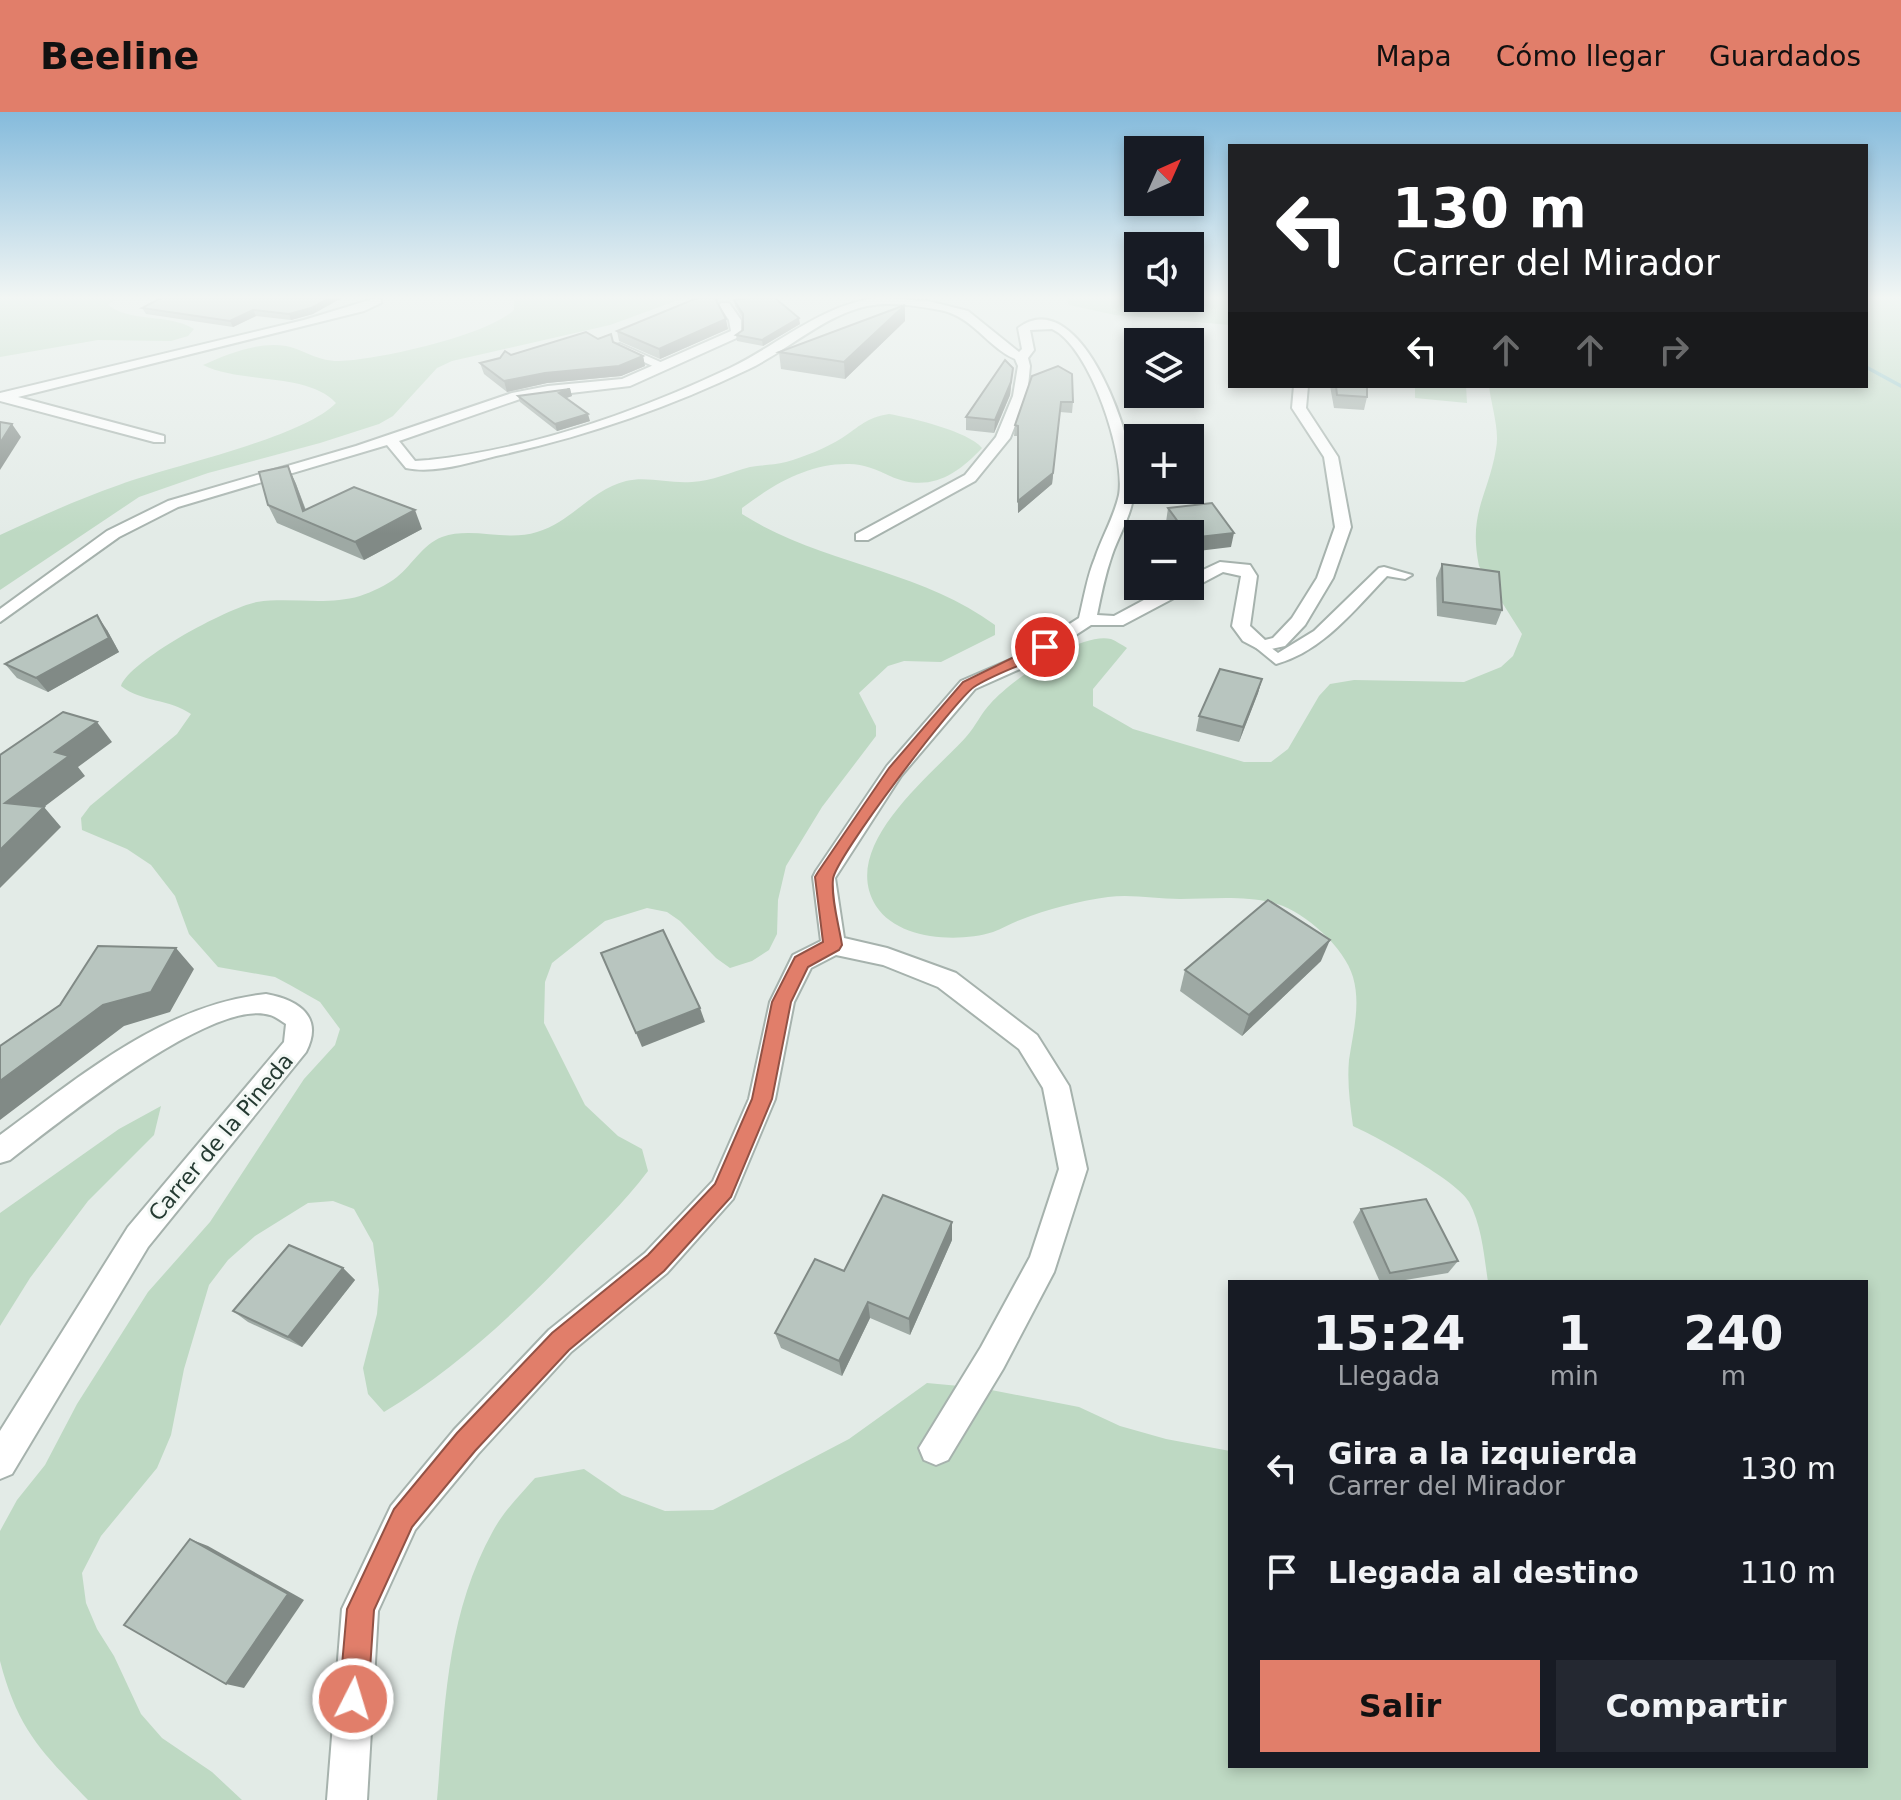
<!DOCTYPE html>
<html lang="es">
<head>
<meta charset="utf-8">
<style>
	body { margin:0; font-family:"DejaVu Sans",sans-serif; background:#242831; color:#f1f3f6; height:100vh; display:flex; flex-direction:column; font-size:30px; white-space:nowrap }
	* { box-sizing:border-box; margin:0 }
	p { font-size:26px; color:#9ea1a6 }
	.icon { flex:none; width:44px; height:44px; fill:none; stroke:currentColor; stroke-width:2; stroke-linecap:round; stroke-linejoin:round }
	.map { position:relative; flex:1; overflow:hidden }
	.sheet { position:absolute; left:1228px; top:1168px; width:640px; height:488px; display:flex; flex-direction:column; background:#171b24; border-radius:0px; box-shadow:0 4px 12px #0003 }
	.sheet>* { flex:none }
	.hud { position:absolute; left:1228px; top:32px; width:640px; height:244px; border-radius:0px; box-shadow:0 4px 12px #0003; background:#202124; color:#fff; overflow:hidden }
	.needle { width:52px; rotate:45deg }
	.fabs { position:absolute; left:1124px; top:24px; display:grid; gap:16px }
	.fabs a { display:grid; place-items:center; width:80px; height:80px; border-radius:0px; background:#171b24; box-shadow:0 4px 12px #0003; font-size:40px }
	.pin { position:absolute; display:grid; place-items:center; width:68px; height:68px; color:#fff; margin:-34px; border:4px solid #fff; border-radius:50%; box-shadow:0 2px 8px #0007 }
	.me { position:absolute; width:88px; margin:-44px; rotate:5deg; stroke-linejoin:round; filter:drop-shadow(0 0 6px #0008) }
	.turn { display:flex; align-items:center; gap:28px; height:168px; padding:0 32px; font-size:36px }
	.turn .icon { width:104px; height:104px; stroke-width:2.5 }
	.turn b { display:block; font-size:56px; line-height:68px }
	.lanes { display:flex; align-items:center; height:76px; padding:0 32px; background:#0003; justify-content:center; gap:40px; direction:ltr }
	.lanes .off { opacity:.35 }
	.eta { display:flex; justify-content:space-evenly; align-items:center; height:136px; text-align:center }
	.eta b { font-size:48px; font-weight:800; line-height:56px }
	.action { display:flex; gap:16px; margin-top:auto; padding:16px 32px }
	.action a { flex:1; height:92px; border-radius:0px; background:#e17e6a; color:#111; font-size:32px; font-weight:800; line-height:92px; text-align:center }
	.action a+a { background:#242831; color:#f1f3f6 }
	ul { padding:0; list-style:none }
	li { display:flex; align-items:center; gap:24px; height:104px; padding:0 32px }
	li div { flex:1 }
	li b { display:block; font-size:30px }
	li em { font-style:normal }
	header { display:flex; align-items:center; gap:48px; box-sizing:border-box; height:112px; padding:0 40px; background:#e17e6a; color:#111 }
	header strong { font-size:38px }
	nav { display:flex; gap:44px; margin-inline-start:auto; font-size:28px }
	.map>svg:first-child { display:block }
	.green { fill:#bed9c3 }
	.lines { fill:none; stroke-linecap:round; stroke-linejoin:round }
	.stream { fill:#91c5c9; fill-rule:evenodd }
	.lane-casing { stroke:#a6b2ad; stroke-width:4 }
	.street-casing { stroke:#a6b2ad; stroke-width:4 }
	.lane { fill:#fff; fill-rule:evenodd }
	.street { fill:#fff; fill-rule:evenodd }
	.wall { fill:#9ea9a4 }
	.shaded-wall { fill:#818a86 }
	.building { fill:#b8c5bf; stroke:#818a86; stroke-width:2 }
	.route { fill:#e17e6a; stroke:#925245; stroke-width:2 }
	.labels { text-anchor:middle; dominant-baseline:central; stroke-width:6; stroke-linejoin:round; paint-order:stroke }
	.street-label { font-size:22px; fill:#253a32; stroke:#f3f8f5 }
</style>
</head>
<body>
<header>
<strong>Beeline</strong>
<nav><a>Mapa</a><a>Cómo llegar</a><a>Guardados</a></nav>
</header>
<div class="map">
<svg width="1901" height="1688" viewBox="0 0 1901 1688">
	<rect width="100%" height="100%" fill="#e3ebe7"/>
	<!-- green -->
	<g class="green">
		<path d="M0 186H118L108 193C131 211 168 201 194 217L188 224 171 229 98 228 0 245Z"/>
		<path d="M514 186H684L610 213 452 249 437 256 393 304 379 312 320 331 208 361 139 385 0 478V423C40 405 78 387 119 373 171 354 302 326 336 291 308 260 240 272 203 253 227 242 260 229 286 234 305 238 316 249 339 249 378 248 486 224 514 198Z"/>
		<path d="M1066 186H1230V213L1115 203 1069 193Z"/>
		<path d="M1866 186H1901V1688H437C445 1594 446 1504 493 1419 503 1400 521 1382 535 1366L584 1357 622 1383 665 1399 713 1398 849 1327 927 1271 981 1276 1079 1295 1120 1314 1166 1327 1230 1339V1654H1866V1170H1488C1484 1144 1482 1114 1469 1090 1458 1069 1377 1025 1353 1014 1350 992 1347 970 1349 948 1353 920 1361 893 1353 865 1345 836 1305 800 1277 792 1246 783 1212 787 1180 787 1156 787 1132 782 1108 785 1078 789 1048 797 1020 808 1011 811 1002 817 993 820 958 831 898 828 876 794 838 734 933 662 966 625 976 614 981 601 991 591 1010 569 1081 519 1111 527 1116 529 1122 533 1127 536L1093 577V594L1133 617 1244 650H1271L1288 637 1319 584 1330 572 1354 568 1464 570 1501 555 1513 544 1522 522 1479 454C1468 400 1488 385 1496 337 1500 318 1491 293 1489 274H1866Z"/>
		<path d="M1415 274H1466L1467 291 1415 286Z"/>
		<path d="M889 302C912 306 968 319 982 336 956 364 928 381 890 364 877 358 864 352 849 352 809 351 772 373 742 396V402C820 452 920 457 995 513V523L941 550 904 549 888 554 859 581 876 614V624L822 695 786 754 778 788 777 822 769 838 752 849 730 856 716 846 680 809 667 800 647 796 605 809 552 851 545 870 544 911 585 993 618 1024 642 1037 648 1059C624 1091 596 1117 568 1146 513 1203 453 1259 384 1300L368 1282 363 1256 377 1202 379 1178 373 1131 354 1097 333 1089 308 1091 255 1124 228 1148 209 1173 184 1257 171 1323 157 1356 101 1424 82 1461 86 1491 97 1517 114 1544 141 1602 162 1626 212 1660 242 1688H88C41 1639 18 1618 0 1549V1419L17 1388 45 1353 77 1292 148 1180 210 1110 304 967 335 933 340 917 320 890 290 873 275 865 218 855 189 822 175 784 151 753 127 737 82 718 81 706 90 694 177 622 191 602C170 587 141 590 121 574 130 548 229 495 257 490 291 485 326 494 360 484 372 480 387 473 397 465 413 452 422 433 442 425 472 414 506 430 537 420 571 410 591 378 626 369 648 364 670 372 692 370 712 369 731 360 750 355 762 353 774 353 786 350 804 345 826 336 842 326 859 315 867 305 889 302Z"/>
		<path d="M161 994 154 1023 88 1089 30 1166 0 1214V1101L119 1017Z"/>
	</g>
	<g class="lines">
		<!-- stream -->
		<path class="stream" d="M1866 253 1901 272V276L1866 257Z"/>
		<!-- lane casing -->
		<g class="lane-casing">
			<g id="lane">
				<path d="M620 232 667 253 668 255 659 257 616 237V233Z"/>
				<path d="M1384 455 1412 463 1405 467 1387 464C1355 497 1323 539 1276 552L1254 534 1262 529 1278 541 1314 519 1379 456Z"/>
			</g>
		</g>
		<!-- street casing -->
		<g class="street-casing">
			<g id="street">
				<path d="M376 186 381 187V191L364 199 18 285 164 324V330H154L0 289V281L304 208Z"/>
				<path d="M878 186 928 189 968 199 1019 240 1022 237 1018 216C1082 168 1139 336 1134 380 1132 402 1119 423 1112 443 1105 463 1101 483 1097 503L1114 504 1170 474H1190V464L1220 450 1250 453 1257 464 1250 514 1265 528 1273 526 1292 506 1317 466 1335 415 1324 345 1292 296 1294 274H1308L1306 296 1338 345 1351 415 1333 466 1305 513 1285 534 1262 539 1243 529 1232 514 1241 464 1223 460 1123 513H1091L1031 552 975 577 901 664 835 766 844 826 887 836 956 861 1037 923 1069 974 1087 1057 1054 1160 1003 1257 948 1348 936 1353 924 1348 919 1336 981 1235 1030 1145 1059 1057 1043 976 1019 937 938 875 883 853 836 843 811 856 794 890 775 987 733 1087 667 1161 571 1240 478 1342 415 1418 378 1499 367 1688H327L342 1497 391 1394 454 1318 549 1218 645 1141 713 1069 749 987 770 890 793 843 821 829 813 765 816 759 887 654 961 569 1019 544 1079 506C1084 486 1087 465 1095 446 1102 425 1114 405 1119 383 1126 344 1090 234 1052 217L1030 218 1034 238 1028 246 1030 254 1027 284 1010 326 975 369 868 428H856V422L965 363 996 325 1013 284 1018 254 1015 247C986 234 974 205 940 198 918 194 889 189 867 194 825 203 788 238 749 257 668 296 584 325 496 344 468 351 434 362 406 356L387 333 178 395 119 425 0 510V497L107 419 168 389 356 334 512 281 548 274 622 267 731 219 729 208 719 193 721 191H729L741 208V224L630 274 520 287 399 329 415 349 429 348C532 337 637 300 730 256 778 233 824 191 878 186Z"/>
				<path d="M266 882C299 888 324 905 306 940L148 1135 12 1362 0 1367V1319L128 1115 284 930 286 912C281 909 275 904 270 903 212 885 57 1012 10 1048L0 1051V1023C81 964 163 893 266 882Z"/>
			</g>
		</g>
		<!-- lane -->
		<use href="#lane" class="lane"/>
		<!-- street -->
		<use href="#street" class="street"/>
	</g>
	<!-- wall -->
	<g class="wall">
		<path d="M161 186 313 202 291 208 256 204 233 215 146 202 142 196Z"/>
		<path d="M697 186H719L718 191 728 217 660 247 619 229 617 219Z"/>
		<path d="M734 188 800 212 763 234 737 229 736 223 743 218V207L735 194Z"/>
		<path d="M905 209 845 267 781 257 779 240Z"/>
		<path d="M611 222 613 230 643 244 645 254 621 264 547 271 507 280 484 262 480 251 511 243 598 227Z"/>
		<path d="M1013 256 1010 283 994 321 966 318V305Z"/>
		<path d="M1032 264 1073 290 1072 301 1060 300 1052 372 1018 401 1017 324H1014L1015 313Z"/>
		<path d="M1330 274H1367V285L1364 298 1334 296Z"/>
		<path d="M570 277 572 284 566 286 590 309 557 319 520 290 518 284Z"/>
		<path d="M288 354 296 372 306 398 422 417 364 448 277 411 268 393Z"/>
		<path d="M1168 396 1231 435 1190 422H1175L1166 410Z"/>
		<path d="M1442 452 1502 498 1496 513 1437 504 1436 466Z"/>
		<path d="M107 518 119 540 48 580 17 566 5 552Z"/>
		<path d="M1262 567 1258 581 1239 630 1196 619 1199 604Z"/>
		<path d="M1321 849 1242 924 1180 879 1185 858Z"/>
		<path d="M1361 1097 1458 1149 1448 1161 1393 1170H1380L1353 1110Z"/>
		<path d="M952 1128 910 1223 870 1206 842 1264 781 1236 775 1221 844 1159Z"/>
		<path d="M343 1156 355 1168 302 1235 248 1210 233 1199Z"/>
	</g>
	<!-- shaded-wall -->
	<g class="shaded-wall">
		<path d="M329 186H342L313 202 291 208 289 202Z"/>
		<path d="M905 193V209L845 267 844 250Z"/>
		<path d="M253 198 256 204 233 215 230 209Z"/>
		<path d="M799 206 800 212 763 234 762 228Z"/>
		<path d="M726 207 728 217 660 247 659 237Z"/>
		<path d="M643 244 645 254 621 264 547 271 507 280 504 269Z"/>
		<path d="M1013 256 1010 283 994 321 995 308Z"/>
		<path d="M570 277 572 284 561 288 559 281Z"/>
		<path d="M1061 290 1052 372 1018 401V389Z"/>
		<path d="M588 302 590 309 557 319 555 312Z"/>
		<path d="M12 312 21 325 0 358V331Z"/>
		<path d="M288 354 296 372 310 411 303 399Z"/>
		<path d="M415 398 422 417 364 448 355 430Z"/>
		<path d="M1234 421 1231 435 1190 440V426Z"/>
		<path d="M97 503 107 518 119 540 48 580 36 566Z"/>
		<path d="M1262 567 1258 581 1239 630 1243 615Z"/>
		<path d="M97 610 112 630 78 655 85 664 44 695 61 715 0 776V738L5 691 55 640Z"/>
		<path d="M1330 828 1321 849 1242 924 1249 903Z"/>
		<path d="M176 836 194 857 170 900 124 914 0 1008V969Z"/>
		<path d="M700 896 705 910 642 935 636 921Z"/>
		<path d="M952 1110V1128L910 1223 909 1207Z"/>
		<path d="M343 1156 355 1168 302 1235 288 1225Z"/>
		<path d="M868 1190 870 1206 842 1264 839 1249Z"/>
		<path d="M190 1427 208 1434 304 1488 244 1576 226 1572Z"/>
	</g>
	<!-- building -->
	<g class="building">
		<path d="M161 186H329L311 196 289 202 253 198 230 209 142 196Z"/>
		<path d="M697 186H715L726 207 659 237 617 219Z"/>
		<path d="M750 186H775L799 206 762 228 736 223 743 218V202L734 188Z"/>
		<path d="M905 193 844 250 779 240Z"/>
		<path d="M586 220 598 227 611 222 613 230 643 244 619 254 545 261 504 269 480 251 500 246 505 239 511 243Z"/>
		<path d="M1005 248 1013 256 1011 270 995 308 966 305Z"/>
		<path d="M1058 254 1072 262 1073 290H1061L1053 361 1018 389V314L1015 313 1032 264Z"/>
		<path d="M1336 274H1367V285L1337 283Z"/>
		<path d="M570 277 559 281 588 302 555 312 518 284Z"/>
		<path d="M0 310 12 312 0 331Z"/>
		<path d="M288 354 303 399 354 375 415 398 355 430 268 393 259 360Z"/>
		<path d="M1212 391 1234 421 1190 426V422H1187L1168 396Z"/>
		<path d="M1442 452 1499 460 1502 498 1443 490Z"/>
		<path d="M97 503 109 526 36 566 5 552Z"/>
		<path d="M1220 557 1262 567 1243 615 1199 604Z"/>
		<path d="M63 600 97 610 55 640 69 644 5 691 44 695 0 738V643Z"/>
		<path d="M1268 788 1330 828 1249 903 1185 858Z"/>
		<path d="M663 818 700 896 636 921 601 841Z"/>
		<path d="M98 834 176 836 151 880 103 893 0 969V934L60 893Z"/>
		<path d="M883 1083 952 1110 909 1207 868 1190 839 1249 775 1221 815 1147 844 1159Z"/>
		<path d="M1426 1087 1458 1149 1390 1161 1361 1097Z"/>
		<path d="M289 1133 343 1156 288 1225 233 1199Z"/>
		<path d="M190 1427 288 1482 226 1572 124 1513Z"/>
	</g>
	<!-- sky -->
	<linearGradient id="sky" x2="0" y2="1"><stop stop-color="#85bbdc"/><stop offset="0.44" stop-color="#f2f6f4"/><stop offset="1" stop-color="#f2f6f4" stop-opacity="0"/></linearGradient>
	<rect width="1901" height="422" fill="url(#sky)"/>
	<!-- route -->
	<path class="route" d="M1045 530 1052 535 1050 538C1026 553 997 560 974 575 954 589 835 746 833 767 831 787 839 813 842 833L839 838 808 855 791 890 772 987 731 1085 664 1159 569 1238 475 1339 412 1415 374 1498 368 1587 363 1597 353 1601 343 1597 339 1587 347 1497 394 1397 457 1321 552 1221 648 1143 715 1072 752 987 772 890 795 845 823 830 815 765 818 760 889 656 963 570Z"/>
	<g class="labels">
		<!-- street labels -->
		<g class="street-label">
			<text transform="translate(221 1025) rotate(-50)">Carrer de la Pineda</text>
		</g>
	</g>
</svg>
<div class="fabs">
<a><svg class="needle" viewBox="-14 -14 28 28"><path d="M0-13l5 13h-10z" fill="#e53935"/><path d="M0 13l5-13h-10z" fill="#9ea1a6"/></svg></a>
<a><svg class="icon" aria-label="sound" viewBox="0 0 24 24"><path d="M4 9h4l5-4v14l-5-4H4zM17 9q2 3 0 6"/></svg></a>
<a><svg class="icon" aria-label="layers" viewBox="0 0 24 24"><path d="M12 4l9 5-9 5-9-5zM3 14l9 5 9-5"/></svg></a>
<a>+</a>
<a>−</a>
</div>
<div class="pin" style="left:1045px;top:535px;background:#d93025"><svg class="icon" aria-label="arrive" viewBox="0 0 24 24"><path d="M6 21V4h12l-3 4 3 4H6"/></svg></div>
<svg class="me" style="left:353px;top:1587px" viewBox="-20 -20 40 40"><circle r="17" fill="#e17e6a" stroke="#fff" stroke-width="3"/><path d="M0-11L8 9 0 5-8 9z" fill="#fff"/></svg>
<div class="hud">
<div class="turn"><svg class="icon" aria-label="left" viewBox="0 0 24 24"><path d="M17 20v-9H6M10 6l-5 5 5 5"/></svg><div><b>130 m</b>Carrer del Mirador</div></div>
<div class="lanes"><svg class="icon" aria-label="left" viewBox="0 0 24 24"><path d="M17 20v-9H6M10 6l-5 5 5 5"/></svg><svg class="icon off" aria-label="ahead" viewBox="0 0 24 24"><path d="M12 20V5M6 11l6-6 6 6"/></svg><svg class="icon off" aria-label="ahead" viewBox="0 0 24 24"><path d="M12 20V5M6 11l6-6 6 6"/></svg><svg class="icon off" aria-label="right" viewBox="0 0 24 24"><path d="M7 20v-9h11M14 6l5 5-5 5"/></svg></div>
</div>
<section class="sheet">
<div class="eta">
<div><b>15:24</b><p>Llegada</p></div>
<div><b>1</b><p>min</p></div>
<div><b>240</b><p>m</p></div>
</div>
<ul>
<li><svg class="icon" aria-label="left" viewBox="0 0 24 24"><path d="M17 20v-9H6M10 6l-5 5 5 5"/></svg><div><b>Gira a la izquierda</b><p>Carrer del Mirador</p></div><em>130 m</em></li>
<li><svg class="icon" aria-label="arrive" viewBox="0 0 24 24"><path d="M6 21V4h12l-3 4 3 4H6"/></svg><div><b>Llegada al destino</b></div><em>110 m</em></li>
</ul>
<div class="action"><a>Salir</a><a>Compartir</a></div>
</section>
</div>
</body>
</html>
